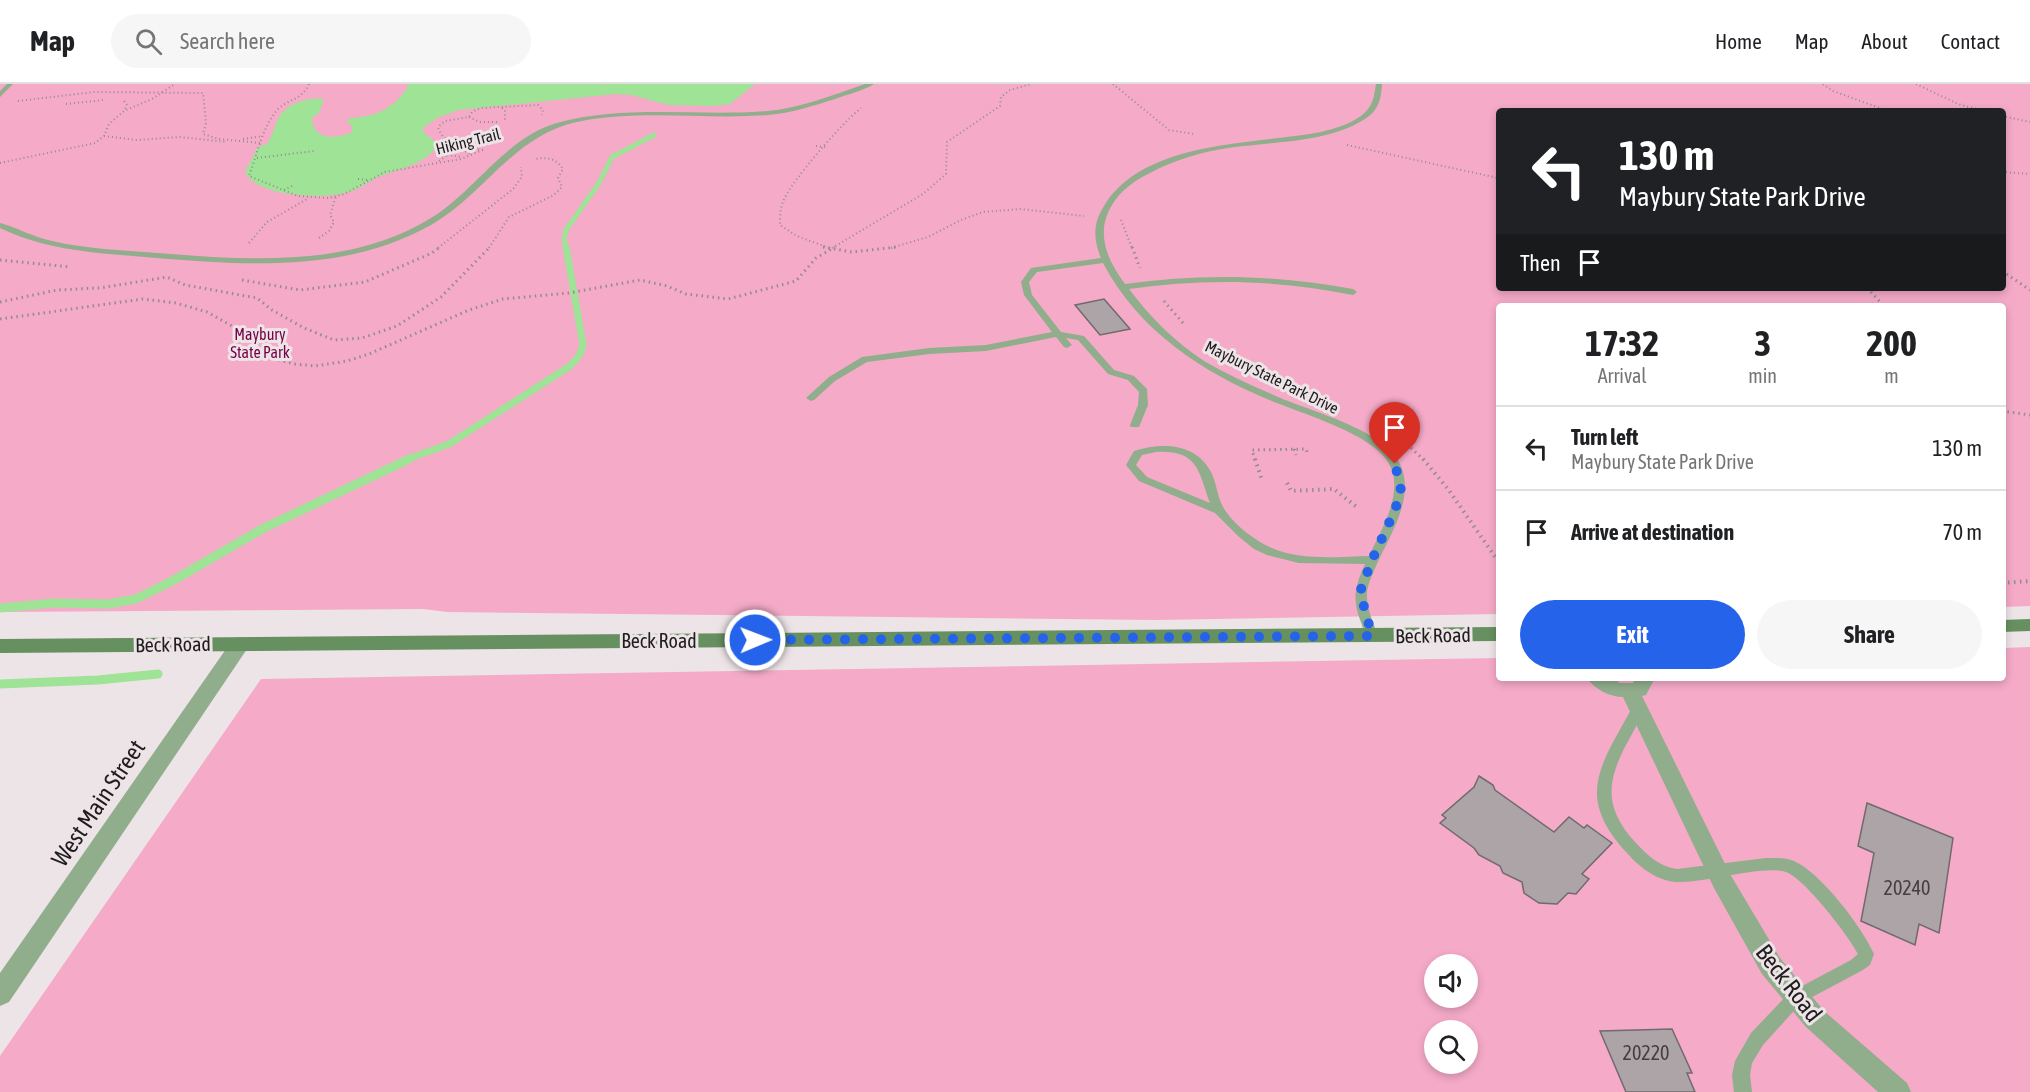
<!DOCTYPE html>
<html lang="en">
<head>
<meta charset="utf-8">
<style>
	body { margin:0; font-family:"Asap Condensed",sans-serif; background:#f6f6f6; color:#202124; height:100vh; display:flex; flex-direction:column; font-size:22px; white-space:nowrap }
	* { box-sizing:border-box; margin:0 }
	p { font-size:20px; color:#757577 }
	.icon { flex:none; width:33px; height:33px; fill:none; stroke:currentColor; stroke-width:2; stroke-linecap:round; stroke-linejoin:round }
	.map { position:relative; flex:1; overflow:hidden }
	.drawer { position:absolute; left:1496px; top:219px; width:510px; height:378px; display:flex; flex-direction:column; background:#fff; border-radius:6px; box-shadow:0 3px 9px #0003 }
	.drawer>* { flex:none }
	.hud { position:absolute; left:1496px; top:24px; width:510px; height:183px; border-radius:6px; box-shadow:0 3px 9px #0003; background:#202124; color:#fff; overflow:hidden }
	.buttons { position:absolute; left:1424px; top:870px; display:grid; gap:12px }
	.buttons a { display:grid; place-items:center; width:54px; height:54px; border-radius:50%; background:#fff; box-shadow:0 3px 9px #0003; font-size:30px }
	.pin { position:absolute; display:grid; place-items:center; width:51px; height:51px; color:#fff; margin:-62px -26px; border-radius:50% 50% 50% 0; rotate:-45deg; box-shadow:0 0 6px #0007 }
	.pin .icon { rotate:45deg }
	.me { position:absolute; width:66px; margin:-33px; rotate:89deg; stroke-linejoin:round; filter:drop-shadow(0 0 4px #0008) }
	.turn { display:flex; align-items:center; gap:21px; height:126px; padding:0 24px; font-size:27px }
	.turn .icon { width:78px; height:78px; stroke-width:2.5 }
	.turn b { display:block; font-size:42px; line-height:51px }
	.then { display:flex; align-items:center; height:57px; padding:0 24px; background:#0003; gap:12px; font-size:22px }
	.eta { display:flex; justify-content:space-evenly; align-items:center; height:102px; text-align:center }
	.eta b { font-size:36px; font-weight:700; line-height:42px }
	.primary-button { display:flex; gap:12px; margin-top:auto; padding:12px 24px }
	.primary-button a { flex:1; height:69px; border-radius:36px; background:#2563eb; color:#fff; font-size:24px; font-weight:700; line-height:69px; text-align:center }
	.primary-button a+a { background:#f6f6f6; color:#202124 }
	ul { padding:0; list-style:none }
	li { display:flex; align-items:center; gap:18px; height:84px; padding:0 24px; border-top:2px solid #e0e0e0 }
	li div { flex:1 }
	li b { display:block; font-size:22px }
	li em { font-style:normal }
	header { display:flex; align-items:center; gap:36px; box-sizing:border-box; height:84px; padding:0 30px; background:#fff; border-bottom:2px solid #e0e0e0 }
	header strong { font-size:28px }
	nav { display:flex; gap:33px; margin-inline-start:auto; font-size:21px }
	.search { width:420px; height:54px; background:#f6f6f6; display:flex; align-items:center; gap:15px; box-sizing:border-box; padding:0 21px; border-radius:33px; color:#757577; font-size:22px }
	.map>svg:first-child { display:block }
	.green { fill:#f5aac7; fill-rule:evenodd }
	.water { fill:#9fe396 }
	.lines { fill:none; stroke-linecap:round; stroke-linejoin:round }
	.stream-far2 { stroke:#9fe396; stroke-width:5 }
	.stream-far1 { stroke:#9fe396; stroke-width:7 }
	.stream { stroke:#9fe396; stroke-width:9 }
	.building { fill:#ada4a7; stroke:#716a6c; stroke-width:1.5 }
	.path-far2 { stroke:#938c8e; stroke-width:2; stroke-dasharray:1 3; stroke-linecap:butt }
	.path-far1 { stroke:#938c8e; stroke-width:3; stroke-dasharray:1.5 4; stroke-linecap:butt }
	.path { stroke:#938c8e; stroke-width:4; stroke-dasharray:1.5 4.5; stroke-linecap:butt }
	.service { fill:#90ad8c; fill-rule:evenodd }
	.minor { fill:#90ad8c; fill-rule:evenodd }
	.secondary { fill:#669060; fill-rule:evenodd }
	.route { stroke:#2563eb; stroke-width:10; stroke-dasharray:0 18 }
	.labels { text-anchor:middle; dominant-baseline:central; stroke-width:6; stroke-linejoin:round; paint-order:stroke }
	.far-street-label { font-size:16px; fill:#201d1e; stroke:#ede4e7 }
	.far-park-label { font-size:16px; fill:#770045; stroke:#ede4e7 }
	.street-label { font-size:20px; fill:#201d1e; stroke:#ede4e7 }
	.near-number-label { font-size:20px; fill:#433f40 }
	.near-street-label { font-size:24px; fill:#201d1e; stroke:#ede4e7 }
</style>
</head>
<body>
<header>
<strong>Map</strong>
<div class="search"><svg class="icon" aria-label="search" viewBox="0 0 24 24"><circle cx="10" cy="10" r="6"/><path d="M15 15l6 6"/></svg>Search here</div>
<nav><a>Home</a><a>Map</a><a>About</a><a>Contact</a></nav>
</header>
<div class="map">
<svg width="2030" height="1008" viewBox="0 0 2030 1008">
	<rect width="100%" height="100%" fill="#ede4e7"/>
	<!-- green -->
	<g class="green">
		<path d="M0 0H2030V522L2003 523 2002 222H1498V530L1156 536 447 528 423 525 0 528ZM1498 27H2002V204H1498Z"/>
		<path d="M2030 563V1008H0V972L261 595 1498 574V594H2002L2003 564ZM1434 880H1467V914H1434ZM1434 946H1467V980H1434Z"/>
	</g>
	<!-- water -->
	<path class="water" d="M409 0H755L730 20 713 22 669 21 631 11 616 10 459 26 437 34 423 44 424 49 439 60C424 82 400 84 376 94 368 98 361 104 352 107 328 116 257 114 245 88L258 63 267 60C272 52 274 45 277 37 285 19 306 13 324 15L319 29 312 34C313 57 337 55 352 48V42L347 38 350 34C375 33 397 24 409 0Z"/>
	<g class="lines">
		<!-- stream-far2 -->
		<path class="stream-far2" d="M566 164 564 155 566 146 599 99 612 73 654 51"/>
		<!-- stream-far1 -->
		<path class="stream-far1" d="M405 376 449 360 570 282 579 272 583 261 566 163"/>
		<!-- stream -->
		<g class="stream">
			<path d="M0 524 54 519 108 520 136 515 174 496 262 445 409 375"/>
			<path d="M0 600 98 596 158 590"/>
		</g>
	</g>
	<!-- building -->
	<g class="building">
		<path d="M1104 215 1130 245 1100 251 1075 221Z"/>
		<path d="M1479 692 1493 701 1495 706 1554 748 1569 733 1584 744 1587 741 1612 759 1582 790 1589 795 1576 810 1568 809 1557 820 1539 819 1524 809 1522 798 1503 789 1500 782 1479 771 1474 764 1440 739 1446 734 1442 731 1474 703Z"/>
		<path d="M1867 719 1953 754 1939 849 1919 840 1915 861 1861 837 1874 769 1858 762Z"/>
		<path d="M1672 945 1692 989H1687L1695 1008H1626L1600 947Z"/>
	</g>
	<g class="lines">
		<!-- path-far2 -->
		<g class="path-far2">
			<path d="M309 0C301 17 289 14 277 26 262 44 257 71 249 92L298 112 329 114 344 110 385 88 461 75 485 65"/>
			<path d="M1113 0 1169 46 1194 50"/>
			<path d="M1823 0 1833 7 1888 27"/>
			<path d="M1916 0 1958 20 1984 27"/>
			<path d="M18 17 94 8 203 9 206 39 203 50 219 55 261 59"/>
			<path d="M124 17 127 21 124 27"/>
			<path d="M66 20 103 16"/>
			<path d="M502 24 505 26V37"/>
			<path d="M2002 32 2030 38"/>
			<path d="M469 33 480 38H500"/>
			<path d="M104 52 136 56 180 53 227 58"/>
			<path d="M243 55 263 52"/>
			<path d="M1347 61 1498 94"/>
			<path d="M816 62 825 63"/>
			<path d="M483 66C466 64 443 62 438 43L445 37 469 33 472 28 480 24 538 21 543 26 542 31"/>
			<path d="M435 69 462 73"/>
			<path d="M257 74 314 67"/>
			<path d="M439 77 459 63 470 70"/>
			<path d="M0 79 95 59 104 52 109 40 124 27 152 15 175 0"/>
			<path d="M2002 88 2030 90"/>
			<path d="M358 95 368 96"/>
			<path d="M284 106 294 101"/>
			<path d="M1121 136 1132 164"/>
			<path d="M319 154 329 147 334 138 330 131 336 112"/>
			<path d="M249 159 267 138 309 114"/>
			<path d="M438 164 513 105 522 93 521 83"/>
			<path d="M489 164 509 133 554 111 562 103 558 94 563 85C556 74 547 73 535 75"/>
			<path d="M829 164 797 152 780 141C780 133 780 125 783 118 789 99 844 37 861 24"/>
			<path d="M832 164 923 110 946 90 947 58 1000 22 1001 13 1010 6 1031 0"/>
			<path d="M891 164 928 153 961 136 983 128 1020 125 1084 132"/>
		</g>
		<!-- path-far1 -->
		<g class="path-far1">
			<path d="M823 163 852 168 897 163"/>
			<path d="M1132 163 1140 184"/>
			<path d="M0 176 71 183"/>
			<path d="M2002 187 2030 206"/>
			<path d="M242 196 300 206 365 198 432 169 440 163"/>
			<path d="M1867 204 1884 222"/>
			<path d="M1164 217 1183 239"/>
			<path d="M0 218 57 206 100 204 167 193 185 201 257 214 272 226 304 244 334 256 362 254 397 242 441 213 490 163"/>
			<path d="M0 235 143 215 176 219 207 228 250 252 272 274 294 280 315 282 347 277 369 270 469 226 503 215 569 209 640 196 667 202 686 210 728 215 796 197 816 174 835 163"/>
			<path d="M2002 327 2030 331"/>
			<path d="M1407 360 1424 376"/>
			<path d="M1294 365 1296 371"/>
			<path d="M1255 376 1252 366 1306 365 1308 371"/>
		</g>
		<!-- path -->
		<g class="path">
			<path d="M1255 375 1262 396"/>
			<path d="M1423 375 1448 405 1498 477"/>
			<path d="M1287 399 1291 407 1334 405 1358 424"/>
			<path d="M2002 499 2030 497"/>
		</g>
		<!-- service -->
		<g class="service">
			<path d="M7 0H13L0 13V7Z"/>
			<path d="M865 0H874C863 7 848 10 835 15 813 22 791 29 768 31 704 36 640 25 577 38 514 51 484 111 431 141 344 190 240 181 145 173 95 169 45 166 0 144V139C18 144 33 153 52 157 86 165 122 166 157 169 246 176 345 184 426 137 473 111 504 54 557 39 627 20 697 33 768 27 801 24 833 11 865 0Z"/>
			<path d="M1376 0H1382C1381 15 1379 26 1365 35 1325 60 1272 57 1228 64 1201 68 1174 76 1150 89 1135 96 1120 107 1112 121 1095 149 1107 176 1125 200 1202 189 1276 191 1353 205L1357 208 1353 211C1278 196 1205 194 1129 205 1150 233 1175 258 1204 277 1228 291 1253 302 1278 313 1310 327 1385 346 1400 380 1416 414 1389 452 1376 482 1372 492 1366 503 1367 513 1367 526 1374 540 1378 552L1376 555 1372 556C1365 554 1364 548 1362 541 1352 515 1354 505 1365 480L1299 479 1267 471 1254 465 1238 452 1215 429 1139 397 1126 381 1134 367C1162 358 1196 359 1211 388 1217 400 1217 412 1223 423 1231 437 1247 450 1260 458 1292 478 1333 473 1369 472 1381 446 1406 407 1388 378 1371 350 1306 331 1277 319 1206 291 1139 248 1103 179L1037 188 1029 198 1032 211 1061 248 1084 252 1114 286 1134 292 1147 305 1148 321 1139 343H1131L1130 341 1138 321 1139 308 1128 296 1108 290 1078 256 1066 254 1072 261 1067 264 1064 263 1056 253 986 267 929 270 867 278 835 297 814 316 811 317 806 314 829 293 862 273 929 264 986 261 1052 248 1024 211 1021 198 1031 184 1101 174C1093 155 1093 139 1104 122 1137 67 1221 61 1278 54 1305 51 1338 48 1361 32 1373 23 1374 13 1376 0ZM1156 368C1198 366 1198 386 1210 419L1147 393 1136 381 1142 371Z"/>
			<path d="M1638 621 1643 622 1645 626C1619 676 1590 709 1635 758 1647 771 1660 783 1677 785L1766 774C1775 774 1785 773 1794 777 1821 789 1862 843 1874 870L1870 881 1863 886 1801 919 1763 961 1752 979 1750 991 1752 1008H1734L1732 991 1735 977 1751 949 1789 909 1851 876 1858 870C1849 852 1804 794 1786 788 1764 781 1708 798 1682 798 1660 799 1641 785 1627 769 1574 712 1601 681 1633 622Z"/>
		</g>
		<!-- minor -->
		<g class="minor">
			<path d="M240 553 247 555 249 560 247 565 9 918 0 922V889L233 555Z"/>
			<path d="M1587 594H1612L1620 599H1633L1635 594H1655L1646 611 1642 612 1730 790 1780 874 1824 927 1907 999 1911 1008H1878L1806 943 1762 890 1714 804 1623 613C1610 613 1594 605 1587 594Z"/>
		</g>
		<!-- secondary -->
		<g class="secondary">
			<path d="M2030 535V547L2002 548V536Z"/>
			<path d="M1498 543V557L0 569V555Z"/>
		</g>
	</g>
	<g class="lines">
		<!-- route -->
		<path class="route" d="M755 556 1372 552 1360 508 1372 476 1395 426 1401 406 1395 380"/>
	</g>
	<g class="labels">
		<!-- far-street labels -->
		<g class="far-street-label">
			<text transform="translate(468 57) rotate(-14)">Hiking Trail</text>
			<text transform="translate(1272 293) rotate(26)">Maybury State Park Drive</text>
		</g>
		<!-- far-park labels -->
		<g class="far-park-label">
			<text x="260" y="250">Maybury<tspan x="260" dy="18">State Park</tspan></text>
		</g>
		<!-- street labels -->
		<g class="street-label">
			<text transform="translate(1433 551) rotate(-1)">Beck Road</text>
			<text x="659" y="556">Beck Road</text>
			<text transform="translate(173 560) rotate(-1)">Beck Road</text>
		</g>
		<!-- near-number labels -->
		<g class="near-number-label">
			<text x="1907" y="803">20240</text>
			<text x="1646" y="968">20220</text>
		</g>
		<!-- near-street labels -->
		<g class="near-street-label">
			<text transform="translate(98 719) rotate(-56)">West Main Street</text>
			<text transform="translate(1789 899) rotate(52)">Beck Road</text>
		</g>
	</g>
</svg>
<div class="buttons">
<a><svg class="icon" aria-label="sound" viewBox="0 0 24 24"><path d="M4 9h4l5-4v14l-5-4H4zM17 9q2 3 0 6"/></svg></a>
<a><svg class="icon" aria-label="search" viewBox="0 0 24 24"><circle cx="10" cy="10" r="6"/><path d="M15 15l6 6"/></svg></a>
</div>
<div class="pin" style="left:1395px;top:380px;background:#d93025"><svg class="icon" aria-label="arrive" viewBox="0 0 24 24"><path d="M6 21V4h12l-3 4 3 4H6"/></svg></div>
<svg class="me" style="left:755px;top:556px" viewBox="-20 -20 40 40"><circle r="17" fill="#2563eb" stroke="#fff" stroke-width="3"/><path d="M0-11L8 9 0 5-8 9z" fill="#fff"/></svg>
<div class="hud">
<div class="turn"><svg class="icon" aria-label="left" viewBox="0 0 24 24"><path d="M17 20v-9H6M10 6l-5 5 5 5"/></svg><div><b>130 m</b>Maybury State Park Drive</div></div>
<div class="then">Then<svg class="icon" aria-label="arrive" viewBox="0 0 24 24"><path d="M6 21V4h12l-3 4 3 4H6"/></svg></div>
</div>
<section class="drawer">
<div class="eta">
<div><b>17:32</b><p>Arrival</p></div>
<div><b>3</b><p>min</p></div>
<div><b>200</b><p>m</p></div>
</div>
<ul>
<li><svg class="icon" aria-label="left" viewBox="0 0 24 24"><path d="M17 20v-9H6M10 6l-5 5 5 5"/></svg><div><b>Turn left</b><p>Maybury State Park Drive</p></div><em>130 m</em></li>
<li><svg class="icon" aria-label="arrive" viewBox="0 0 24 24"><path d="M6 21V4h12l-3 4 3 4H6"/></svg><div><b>Arrive at destination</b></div><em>70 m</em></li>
</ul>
<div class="primary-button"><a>Exit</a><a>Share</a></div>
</section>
</div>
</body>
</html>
